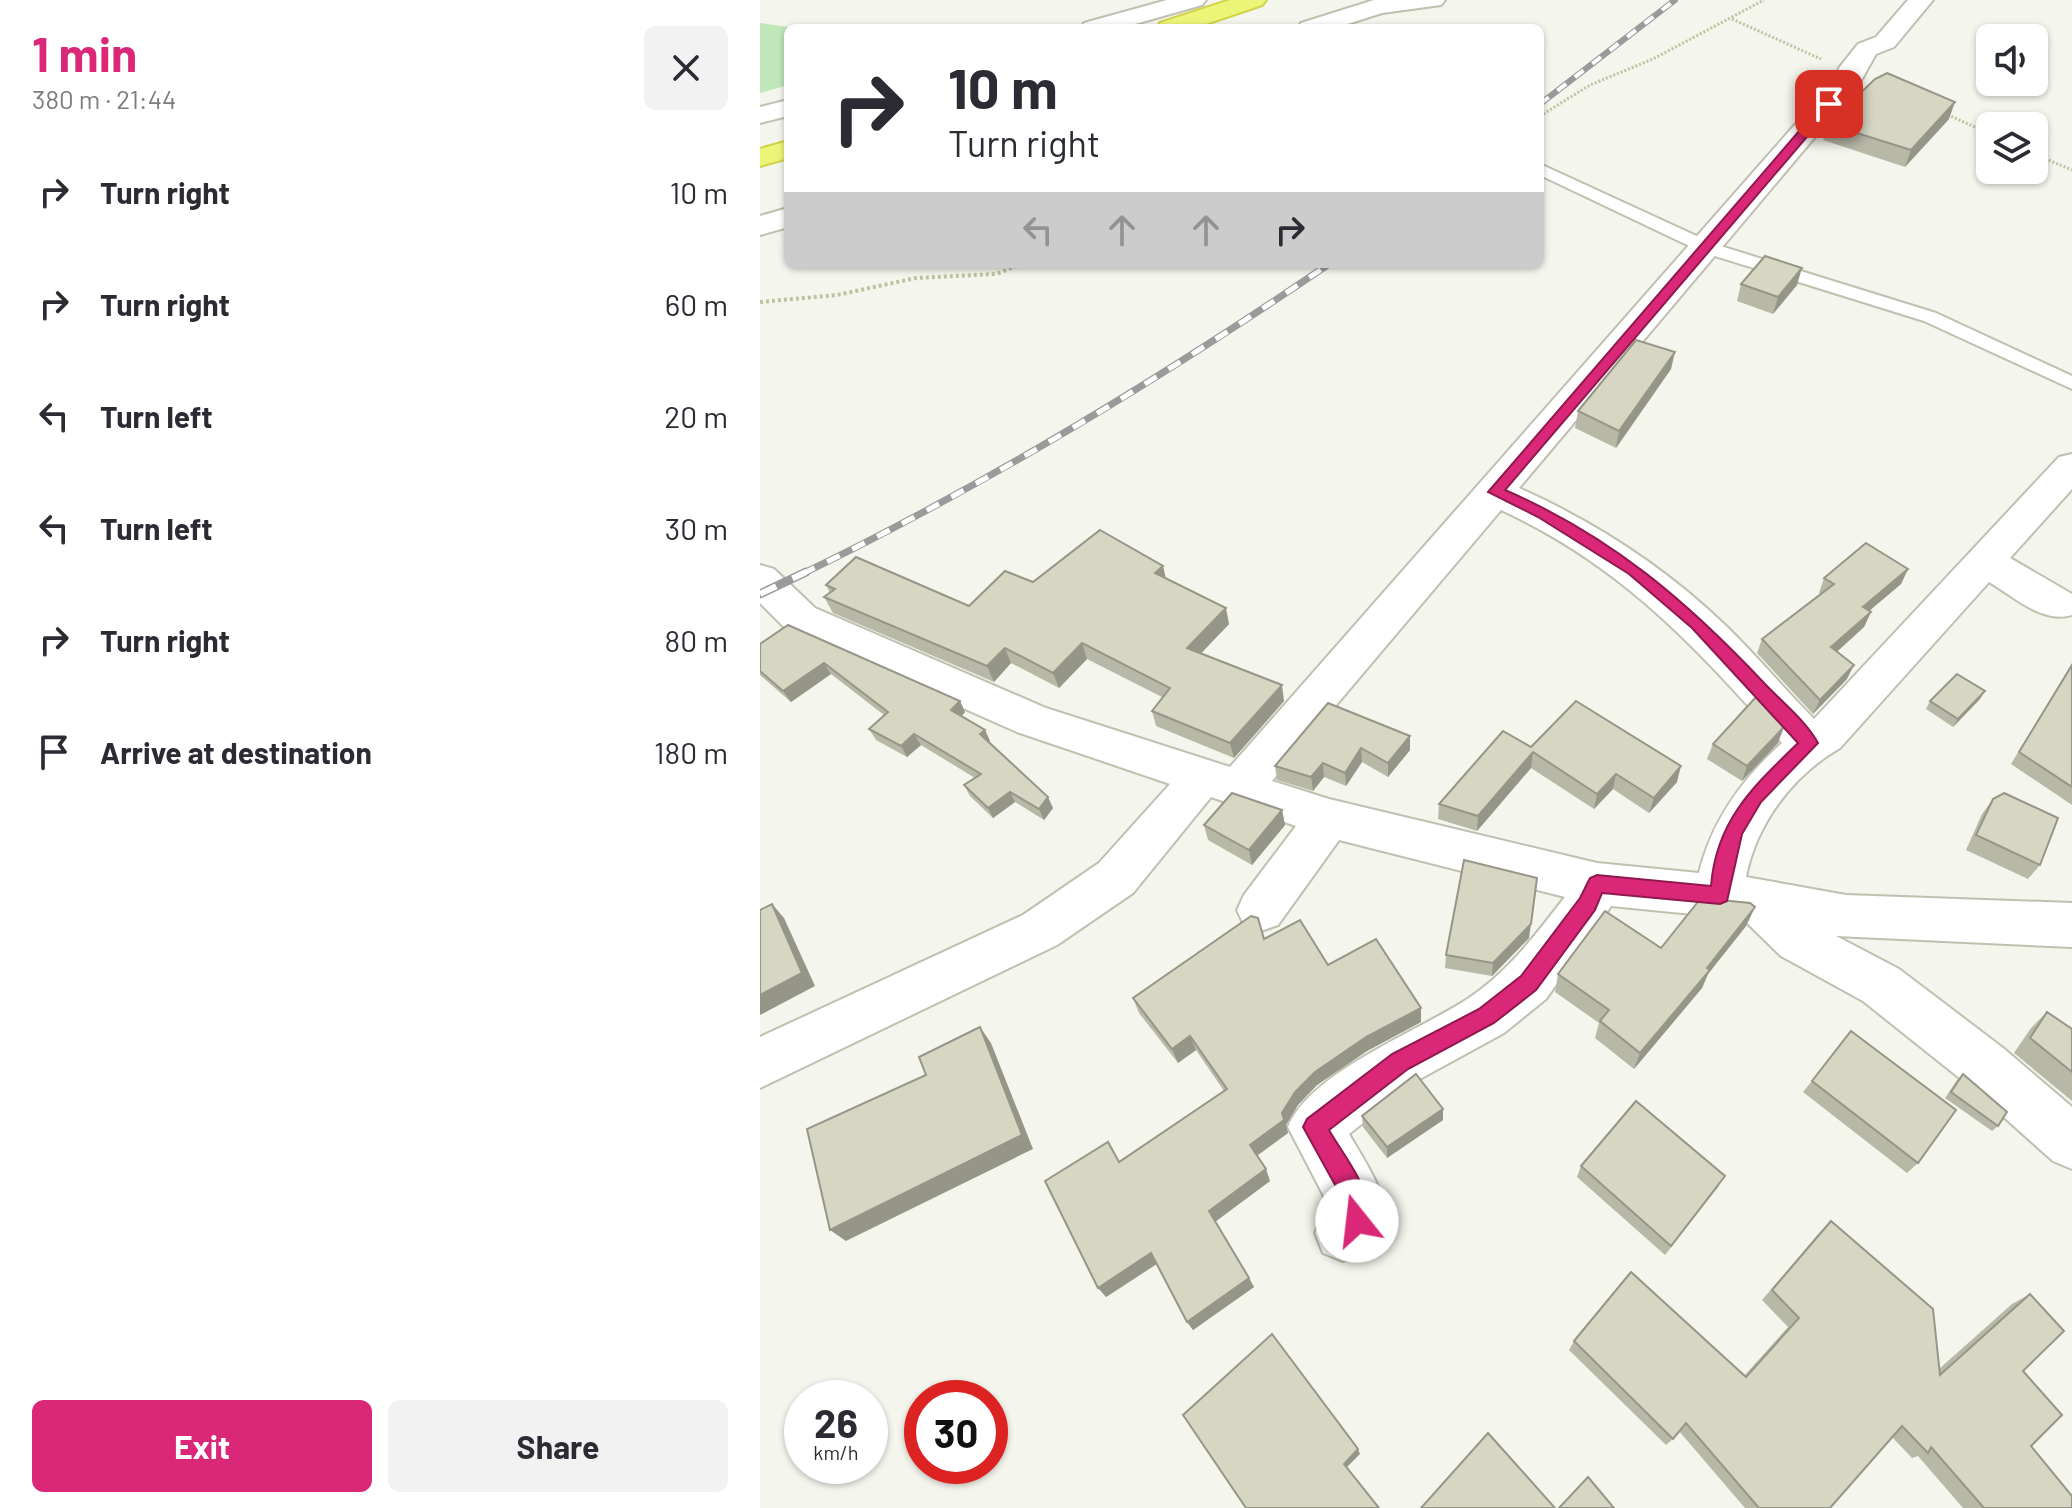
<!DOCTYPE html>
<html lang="en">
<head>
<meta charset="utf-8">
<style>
	body { margin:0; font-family:Barlow,sans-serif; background:#f2f2f3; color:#2b2b33; height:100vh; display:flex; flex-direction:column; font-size:30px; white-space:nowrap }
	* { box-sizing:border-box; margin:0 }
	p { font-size:26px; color:#7c7c81 }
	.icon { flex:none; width:44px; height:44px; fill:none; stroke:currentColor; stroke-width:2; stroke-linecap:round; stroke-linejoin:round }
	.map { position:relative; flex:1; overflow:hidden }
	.side { display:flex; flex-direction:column; background:#fff; width:760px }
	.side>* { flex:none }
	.hud { position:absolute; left:24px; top:24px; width:760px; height:244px; border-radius:12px; box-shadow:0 2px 6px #0004; background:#fff; color:#2b2b33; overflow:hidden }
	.fabs { position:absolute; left:1216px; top:24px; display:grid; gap:16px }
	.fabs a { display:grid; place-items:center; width:72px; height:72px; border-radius:12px; background:#fff; box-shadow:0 2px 6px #0004; font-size:40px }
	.speed { position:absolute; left:24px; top:1380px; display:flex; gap:16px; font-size:40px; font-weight:700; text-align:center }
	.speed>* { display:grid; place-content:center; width:104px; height:104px; border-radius:50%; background:#fff; box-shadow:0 2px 6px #0004; line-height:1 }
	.speed small { font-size:20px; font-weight:400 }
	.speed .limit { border:12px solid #d22; background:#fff; color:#111 }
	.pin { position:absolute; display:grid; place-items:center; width:68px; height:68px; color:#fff; margin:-34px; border-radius:16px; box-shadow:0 4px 12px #0006 }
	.me { position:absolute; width:88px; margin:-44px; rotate:344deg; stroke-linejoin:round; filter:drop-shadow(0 0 6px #0008) }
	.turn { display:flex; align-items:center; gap:28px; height:168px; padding:0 32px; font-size:36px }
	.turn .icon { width:104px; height:104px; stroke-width:2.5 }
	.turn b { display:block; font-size:56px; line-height:68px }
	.lanes { display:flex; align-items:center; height:76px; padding:0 32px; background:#0003; justify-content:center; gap:40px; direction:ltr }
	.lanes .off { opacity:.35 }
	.round { display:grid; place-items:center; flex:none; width:84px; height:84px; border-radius:12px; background:#f2f2f3 }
	.summary { display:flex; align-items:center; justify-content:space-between; height:136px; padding:0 32px }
	h1 { font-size:48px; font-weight:700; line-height:60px; color:#db2777 }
	.primary-button { display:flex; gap:16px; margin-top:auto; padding:16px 32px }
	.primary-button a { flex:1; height:92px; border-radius:12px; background:#db2777; color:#fff; font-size:32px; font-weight:700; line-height:92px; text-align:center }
	.primary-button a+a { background:#f2f2f3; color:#2b2b33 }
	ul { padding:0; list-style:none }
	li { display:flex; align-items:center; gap:24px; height:112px; padding:0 32px }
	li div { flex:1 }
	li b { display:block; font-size:30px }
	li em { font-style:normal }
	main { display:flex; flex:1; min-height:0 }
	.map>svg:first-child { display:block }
	.green { fill:#c0e6b9 }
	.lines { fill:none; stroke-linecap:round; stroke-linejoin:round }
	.service-casing { stroke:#bfc0af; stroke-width:4 }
	.minor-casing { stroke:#bfc0af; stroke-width:4 }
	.motorway-casing { stroke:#d1d448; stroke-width:4 }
	.path-far1 { stroke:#c0c1a1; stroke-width:3; stroke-dasharray:2 2; stroke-linecap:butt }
	.path { stroke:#c0c1a1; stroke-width:4; stroke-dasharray:3 3; stroke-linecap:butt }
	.service { fill:#fff; fill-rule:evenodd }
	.minor { fill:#fff; fill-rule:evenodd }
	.motorway { fill:#edf578; fill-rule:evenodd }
	.rail-far2-casing { stroke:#9a9a9a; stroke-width:6 }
	.rail-far1-casing { stroke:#9a9a9a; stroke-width:7 }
	.rail-casing { stroke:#9a9a9a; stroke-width:9 }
	.rail-far2 { stroke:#fff; stroke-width:4; stroke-dasharray:11; stroke-linecap:butt }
	.rail-far1 { stroke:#fff; stroke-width:5; stroke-dasharray:14; stroke-linecap:butt }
	.rail { stroke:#fff; stroke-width:6; stroke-dasharray:18; stroke-linecap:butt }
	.wall { fill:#b8b8a7 }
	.shaded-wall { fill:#969688 }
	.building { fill:#d6d6c2; stroke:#969688; stroke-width:2 }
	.route { fill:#db2777; stroke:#8e194d; stroke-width:2 }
</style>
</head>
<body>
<main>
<section class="side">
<div class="summary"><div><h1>1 min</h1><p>380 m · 21:44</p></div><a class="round"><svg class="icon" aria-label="close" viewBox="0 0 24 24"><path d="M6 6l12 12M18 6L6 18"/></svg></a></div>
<ul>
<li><svg class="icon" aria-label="right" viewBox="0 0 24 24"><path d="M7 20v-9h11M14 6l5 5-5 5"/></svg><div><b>Turn right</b></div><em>10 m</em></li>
<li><svg class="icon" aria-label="right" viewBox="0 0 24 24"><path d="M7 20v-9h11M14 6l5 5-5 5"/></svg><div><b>Turn right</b></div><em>60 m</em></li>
<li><svg class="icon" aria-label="left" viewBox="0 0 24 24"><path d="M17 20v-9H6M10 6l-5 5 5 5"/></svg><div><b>Turn left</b></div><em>20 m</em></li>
<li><svg class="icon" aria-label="left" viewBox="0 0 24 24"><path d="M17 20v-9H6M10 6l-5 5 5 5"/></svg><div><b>Turn left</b></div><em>30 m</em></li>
<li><svg class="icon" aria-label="right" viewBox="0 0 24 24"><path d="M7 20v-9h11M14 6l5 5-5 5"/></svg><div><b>Turn right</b></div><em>80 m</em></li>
<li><svg class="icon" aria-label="arrive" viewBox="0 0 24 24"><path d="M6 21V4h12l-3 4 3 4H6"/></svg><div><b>Arrive at destination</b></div><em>180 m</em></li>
</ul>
<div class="primary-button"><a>Exit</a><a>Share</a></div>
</section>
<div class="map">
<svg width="1312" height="1508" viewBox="0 0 1312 1508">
	<rect width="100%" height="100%" fill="#f4f5ec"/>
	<!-- green -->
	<path class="green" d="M0 23 36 28H28V85L0 93Z"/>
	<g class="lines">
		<!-- service casing -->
		<g class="service-casing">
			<path id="service" d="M780 164 954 244 1176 313 1312 376V389L1164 321 942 252 780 175Z"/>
		</g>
		<!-- minor casing -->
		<g class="minor-casing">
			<g id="minor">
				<path d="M407 0H446L442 5 361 28H321L324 23Z"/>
				<path d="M614 0H685L681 5 622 13 575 28H538L541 23Z"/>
				<path d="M1148 0H1173L1134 47 1116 54 1098 86 759 488C835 522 906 568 966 626 997 656 1024 689 1054 719L1299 457 1312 454V489L1250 558 1312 594V615C1283 624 1254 597 1229 582L1080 748C1033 775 996 824 986 877L1086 895 1312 903V947L1076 936 1139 969 1243 1048 1312 1107V1169L1293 1161 1207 1084 1103 1001 1021 956 983 919 851 906 786 999 744 1033 658 1080 589 1134C617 1182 655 1232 583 1261L563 1253 555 1233 568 1204 528 1127C551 1071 660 1031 709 998 749 971 776 934 805 897L579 840 518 925 501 931 484 925 477 910 484 895 536 826 451 797 373 893 297 945 0 1088V1037L263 915 339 863 410 784 257 732 27 630 0 603V565L14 569 55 608 286 708 470 767 1076 78 1079 68 1098 44 1116 37ZM741 510C864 567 933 645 1022 743 982 779 952 820 939 873L837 863 569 799 512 781Z"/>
				<path d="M28 100V116L0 123V107Z"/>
				<path d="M28 208V227L0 235V216Z"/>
			</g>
		</g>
		<!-- motorway casing -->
		<g class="motorway-casing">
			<g id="motorway">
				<path d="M470 0H506L502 5 434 28H397L400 23Z"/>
				<path d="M28 141V158L0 166V149Z"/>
			</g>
		</g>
		<!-- path-far1 -->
		<g class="path-far1">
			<path d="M972 19 1061 59"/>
			<path d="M1184 113 1230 134"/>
			<path d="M780 116 830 85 893 59 1004 0"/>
			<path d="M1274 154 1312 170"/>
		</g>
		<!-- path -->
		<path class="path" d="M0 302 77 295 156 278 236 274 262 264"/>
		<!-- service -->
		<use href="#service" class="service"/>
		<!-- minor -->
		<use href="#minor" class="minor"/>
		<!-- motorway -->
		<use href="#motorway" class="motorway"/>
		<!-- rail-far2 casing -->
		<g class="rail-far2-casing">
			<path id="rail-far2" d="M780 104 915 0"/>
		</g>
		<!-- rail-far1 casing -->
		<g class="rail-far1-casing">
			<path id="rail-far1" d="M42 574C226 485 400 379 569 264"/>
		</g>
		<!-- rail casing -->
		<g class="rail-casing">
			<path id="rail" d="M0 594 46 572"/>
		</g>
		<!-- rail-far2 -->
		<use href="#rail-far2" class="rail-far2"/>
		<!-- rail-far1 -->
		<use href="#rail-far1" class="rail-far1"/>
		<!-- rail -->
		<use href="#rail" class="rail"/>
	</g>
	<!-- wall -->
	<g class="wall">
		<path d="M1189 119 1145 167 1063 140 1068 124Z"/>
		<path d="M981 284 1037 285 1013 314 977 301Z"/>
		<path d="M911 369 856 448 815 428 818 411Z"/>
		<path d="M1148 569 1141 584 1109 611 1111 612 1104 627 1077 652 1087 679 1053 714 997 653 1002 639 1060 594 1059 593 1064 578Z"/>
		<path d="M405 578 469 624 441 653 524 701 474 758 396 726 392 711 402 697 327 659 299 688 251 663 234 682 73 613 64 597 70 593 66 585 209 606 273 582Z"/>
		<path d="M0 644 200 701 205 712 202 716 225 730 230 741 229 742 293 808 284 820 255 802 233 818 210 796 204 785 215 778 161 745 147 757 116 740 109 729 124 715 71 674 31 702 0 675Z"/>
		<path d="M1312 664V805L1251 764Z"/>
		<path d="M1220 699 1193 727 1166 709 1170 701Z"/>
		<path d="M568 703 650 750 628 777 602 762 586 786 564 777 553 791 517 780 515 766Z"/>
		<path d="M1018 743 982 781 947 759 953 744Z"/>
		<path d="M771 747 917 782 889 813 853 789 834 809 771 768 717 831 678 819 679 804Z"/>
		<path d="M1233 799 1280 865 1268 879 1206 850 1222 814Z"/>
		<path d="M522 810 525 825 492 865 448 840 444 825Z"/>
		<path d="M995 907 986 926 948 974 942 988 874 1069 835 1038 839 1023 795 992 798 974 901 948Z"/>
		<path d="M769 938 732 976 685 968 686 955Z"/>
		<path d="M504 939 568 965 661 1022 607 1051 557 1085 538 1105 526 1125 528 1133 496 1156 510 1181 455 1221 494 1287 433 1330 397 1264 346 1297 360 1162 464 1091 436 1050 418 1063 379 1013 373 998Z"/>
		<path d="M1287 1012 1312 1029V1101L1254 1053 1271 1028Z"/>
		<path d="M1203 1074 1238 1126 1232 1131 1185 1098 1197 1080Z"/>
		<path d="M1052 1081 1158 1163 1147 1173 1043 1092Z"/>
		<path d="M683 1109V1120L627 1158 603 1127 602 1116Z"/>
		<path d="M821 1166 959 1186 905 1255 817 1177Z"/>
		<path d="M1071 1221 1179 1369 1252 1304 1270 1294 1263 1371 1271 1446 1312 1508H1203L1158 1456 1152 1458 1132 1437 1070 1508H985L919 1431 913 1439 906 1445 809 1350 814 1341 984 1376 1028 1327 1002 1300 1060 1232Z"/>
	</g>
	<!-- shaded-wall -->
	<g class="shaded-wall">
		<path d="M1195 102 1189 119 1145 167 1151 150Z"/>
		<path d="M1042 268 1037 285 1013 314 1018 297Z"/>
		<path d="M915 352 911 369 856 448 859 431Z"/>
		<path d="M403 566 407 583 395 573Z"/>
		<path d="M1148 569 1141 584 1096 622 1103 607Z"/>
		<path d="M466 608 469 624 431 664 427 648Z"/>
		<path d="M1111 612 1104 627 1065 662 1071 647Z"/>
		<path d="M322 643 327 659 299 688 293 673Z"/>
		<path d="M245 648 251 663 234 682 227 666Z"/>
		<path d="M64 663 71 674 31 702 23 691Z"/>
		<path d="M1094 665 1087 679 1053 714 1060 700Z"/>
		<path d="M522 685 524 701 474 758 470 743Z"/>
		<path d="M1225 691 1220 699 1193 727 1198 719Z"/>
		<path d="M200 701 205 712 197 721 191 710Z"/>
		<path d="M1024 727 1018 743 982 781 987 766Z"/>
		<path d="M225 730 230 741 226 745 220 734Z"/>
		<path d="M154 734 161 745 147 757 141 746Z"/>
		<path d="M650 736V750L628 777V763Z"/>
		<path d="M601 748 602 762 586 786 585 773Z"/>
		<path d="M773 752 771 768 717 831 718 816Z"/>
		<path d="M563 763 564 777 553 791 551 777Z"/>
		<path d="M921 766 917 782 889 813 894 798Z"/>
		<path d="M856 774 853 789 834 809 837 794Z"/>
		<path d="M250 792 255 802 233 818 228 808Z"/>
		<path d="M288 797 293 808 284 820 279 809Z"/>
		<path d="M522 810 525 825 492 865 489 850Z"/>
		<path d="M12 904 24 918 55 986 0 1015V995Z"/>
		<path d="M995 907 986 926 948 974 942 988 874 1069 880 1053Z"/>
		<path d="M771 924 769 938 732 976 733 963Z"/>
		<path d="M661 1008V1022L607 1051 557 1085 538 1105 526 1125 528 1133 494 1158 490 1145 522 1113 535 1092 555 1072 606 1037Z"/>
		<path d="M220 1027 231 1043 273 1149 86 1241 70 1230Z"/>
		<path d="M430 1036 436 1050 418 1063 412 1049Z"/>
		<path d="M683 1109V1120L627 1158V1147Z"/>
		<path d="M506 1169 510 1181 455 1222 449 1211Z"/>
		<path d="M391 1253 398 1263 346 1297 338 1288Z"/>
		<path d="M489 1278 494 1287 433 1330 427 1322Z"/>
		<path d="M598 1449 600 1454 586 1468 584 1464Z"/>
	</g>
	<!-- building -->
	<g class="building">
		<path d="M1127 73 1195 102 1151 150 1068 124 1115 79Z"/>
		<path d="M1005 256 1042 268 1018 297 981 284Z"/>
		<path d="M876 340 915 352 859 431 818 411Z"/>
		<path d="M340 530 403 566 395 573 466 608 427 648 522 685 470 743 392 711 410 688 322 643 293 673 245 648 227 666 64 597 75 589 66 585 96 557 209 606 245 571 273 582Z"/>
		<path d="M1106 543 1148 569 1103 607 1111 612 1071 647 1094 665 1060 700 1002 639 1074 584 1064 578Z"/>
		<path d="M28 625 200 701 191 710 225 730 220 734 288 797 279 809 250 792 228 808 204 785 221 774 154 734 141 746 109 729 128 712 64 663 23 691 0 671V644Z"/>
		<path d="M1312 665V787L1259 752Z"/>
		<path d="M1197 674 1225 691 1198 719 1170 701Z"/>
		<path d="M996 697 1024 727 987 766 953 744Z"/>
		<path d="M816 701 921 766 894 798 856 774 837 794 773 752 718 816 679 804 743 731 771 747Z"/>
		<path d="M568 703 650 736 628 763 601 748 585 773 563 763 551 777 515 766Z"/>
		<path d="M472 793 522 810 489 850 444 825Z"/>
		<path d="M1244 793 1298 818 1280 865 1216 835 1233 799Z"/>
		<path d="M704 860 777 878 771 924 733 963 686 955Z"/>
		<path d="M941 898 990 903 995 907 947 968 950 970 880 1053 840 1021 849 1010 798 974 845 911 901 948Z"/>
		<path d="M12 904 42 973 0 995V910Z"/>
		<path d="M491 916 498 918 504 939 540 920 568 965 616 939 661 1008 606 1037 555 1072 535 1092 522 1113 524 1120 490 1145 506 1169 449 1211 489 1278 427 1322 391 1253 338 1288 285 1181 348 1142 359 1162 467 1089 430 1036 412 1049 373 998Z"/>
		<path d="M1287 1012 1312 1029V1072L1270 1038Z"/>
		<path d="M220 1027 262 1135 70 1230 47 1129 166 1075 159 1057Z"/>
		<path d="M1091 1031 1196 1110 1158 1163 1052 1081Z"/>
		<path d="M656 1074 683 1109 627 1147 602 1116Z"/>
		<path d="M1203 1074 1247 1112 1238 1126 1191 1092Z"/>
		<path d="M876 1101 965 1176 911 1246 821 1166Z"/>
		<path d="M1071 1221 1173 1309 1180 1375 1270 1294 1304 1331 1263 1371 1302 1415 1271 1446 1312 1496V1508H1224L1171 1447 1168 1453 1142 1426 1070 1508H999L926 1423 913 1439 814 1341 871 1272 986 1377 1039 1318 1012 1290Z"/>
		<path d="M512 1334 598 1449 584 1464 619 1508H486L423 1415Z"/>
		<path d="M728 1433 795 1508H661Z"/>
		<path d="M828 1477 854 1508H799Z"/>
	</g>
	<!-- route -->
	<path class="route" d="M1065 101 1075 104 745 490C851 536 927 601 1005 684 1022 702 1046 721 1058 743L1001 802 982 834 967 901 960 904 842 893 835 910 776 990 734 1023 648 1069 569 1130C584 1157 619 1196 606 1229L597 1232 589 1229 584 1201 543 1127 547 1119 632 1054 719 1009 761 976 820 898 830 878 837 875 951 886C956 820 994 786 1038 743L932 628 869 574 778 517 728 492Z"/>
</svg>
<div class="fabs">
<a><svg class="icon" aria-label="sound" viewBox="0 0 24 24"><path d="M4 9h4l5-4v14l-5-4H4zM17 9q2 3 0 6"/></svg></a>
<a><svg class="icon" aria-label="layers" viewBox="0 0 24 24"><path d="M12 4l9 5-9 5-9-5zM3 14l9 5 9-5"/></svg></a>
</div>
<div class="speed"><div>26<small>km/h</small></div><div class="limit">30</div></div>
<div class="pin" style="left:1069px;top:104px;background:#d93025"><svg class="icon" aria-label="arrive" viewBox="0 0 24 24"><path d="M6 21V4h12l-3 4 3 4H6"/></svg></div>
<svg class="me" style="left:597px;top:1221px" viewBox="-20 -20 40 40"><circle r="19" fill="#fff"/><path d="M0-13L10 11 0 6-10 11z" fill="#db2777"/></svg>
<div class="hud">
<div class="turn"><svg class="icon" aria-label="right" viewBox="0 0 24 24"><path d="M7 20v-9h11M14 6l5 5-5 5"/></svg><div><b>10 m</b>Turn right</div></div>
<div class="lanes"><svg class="icon off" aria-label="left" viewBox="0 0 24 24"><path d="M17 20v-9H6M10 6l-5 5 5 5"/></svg><svg class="icon off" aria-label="ahead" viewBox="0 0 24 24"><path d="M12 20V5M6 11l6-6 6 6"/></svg><svg class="icon off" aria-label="ahead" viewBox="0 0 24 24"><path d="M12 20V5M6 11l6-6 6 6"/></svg><svg class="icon" aria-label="right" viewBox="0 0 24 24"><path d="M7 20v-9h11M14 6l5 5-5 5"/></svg></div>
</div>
</div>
</main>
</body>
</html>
